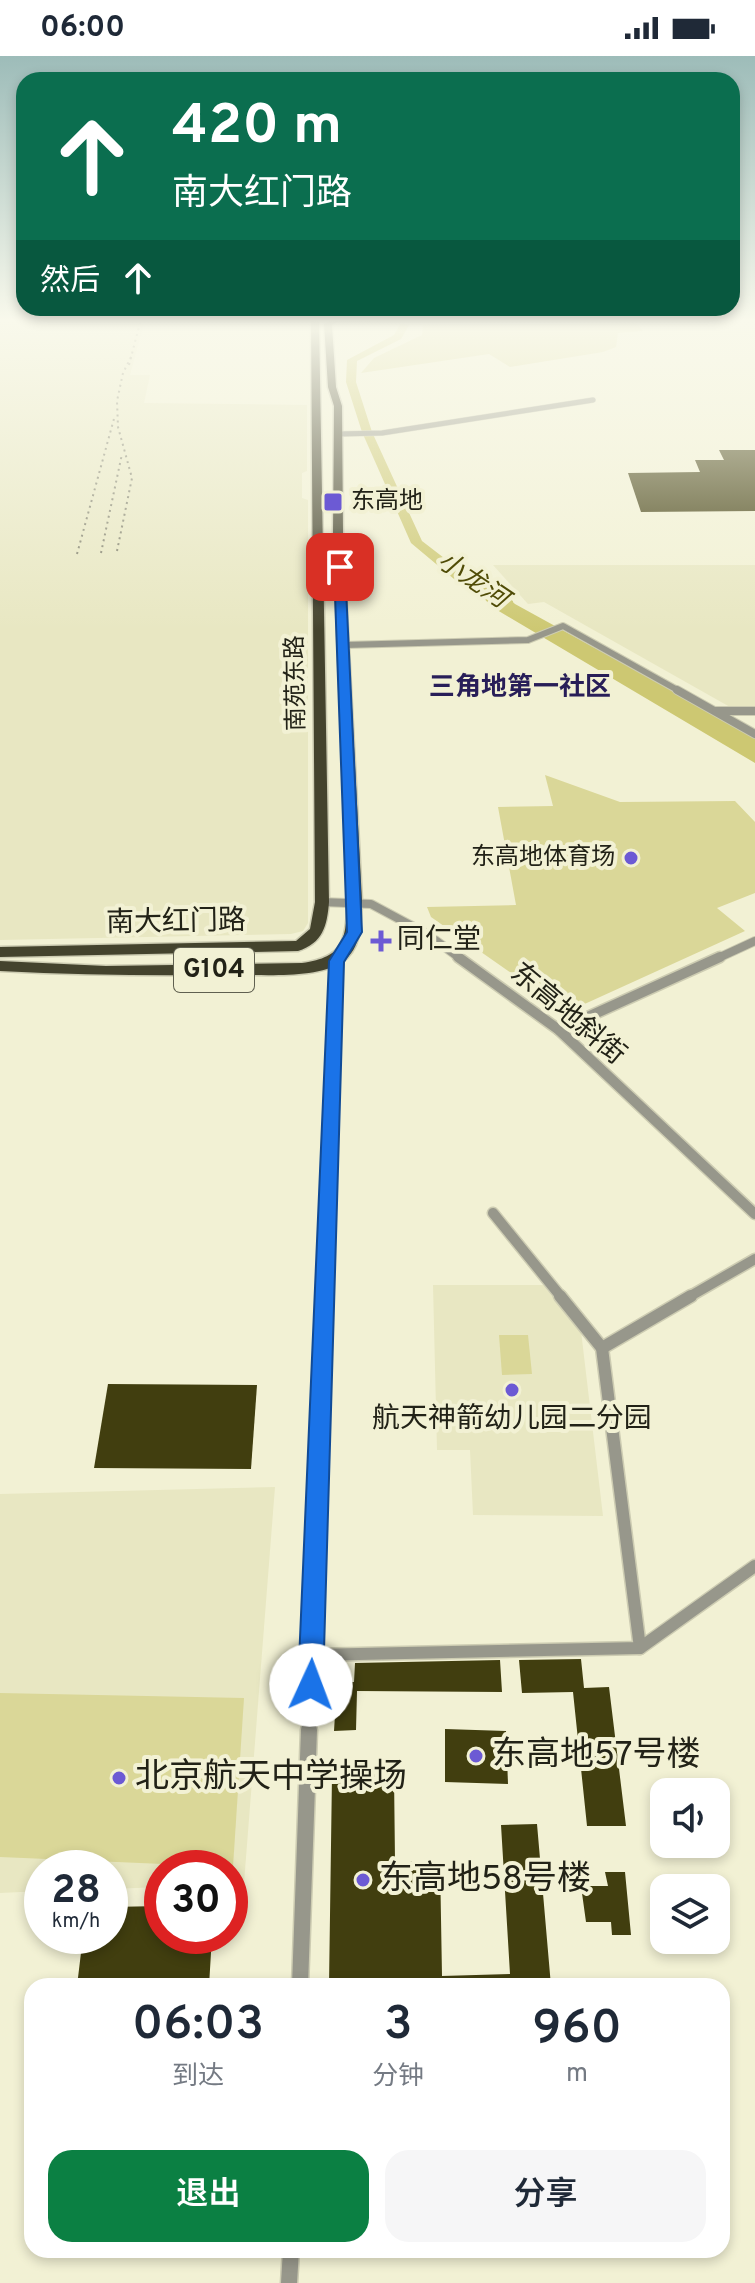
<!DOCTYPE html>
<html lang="zh">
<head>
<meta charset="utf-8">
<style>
	body { margin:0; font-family:Overpass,"Noto Sans SC",sans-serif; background:#f6f6f7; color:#1f2937; height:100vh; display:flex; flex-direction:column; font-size:30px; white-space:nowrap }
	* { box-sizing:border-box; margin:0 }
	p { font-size:26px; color:#747a83 }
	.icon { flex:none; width:44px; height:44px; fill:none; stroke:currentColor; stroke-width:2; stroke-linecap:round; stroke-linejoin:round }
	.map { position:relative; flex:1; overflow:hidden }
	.drawer { position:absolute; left:24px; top:1922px; width:706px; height:280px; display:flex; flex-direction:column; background:#fff; border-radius:24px; box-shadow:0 4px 12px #0003 }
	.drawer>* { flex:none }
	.banner { position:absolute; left:16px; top:16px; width:724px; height:244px; border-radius:24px; box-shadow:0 4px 12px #0003; background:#0b6e4f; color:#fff; overflow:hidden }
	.buttons { position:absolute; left:650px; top:1722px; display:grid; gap:16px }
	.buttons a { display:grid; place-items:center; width:80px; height:80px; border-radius:16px; background:#fff; box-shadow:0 4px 12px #0003; font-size:40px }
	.speed { position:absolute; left:24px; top:1794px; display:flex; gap:16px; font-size:40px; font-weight:700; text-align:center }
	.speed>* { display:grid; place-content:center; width:104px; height:104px; border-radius:50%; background:#fff; box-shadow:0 4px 12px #0003; line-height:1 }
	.speed small { font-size:20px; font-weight:400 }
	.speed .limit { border:12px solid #d22; background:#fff; color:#111 }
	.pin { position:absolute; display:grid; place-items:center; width:68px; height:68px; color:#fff; margin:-34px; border-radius:16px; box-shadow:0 4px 12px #0006 }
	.me { position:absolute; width:88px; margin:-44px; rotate:2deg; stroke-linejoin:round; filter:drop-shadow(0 0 6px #0008) }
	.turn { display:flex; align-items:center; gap:28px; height:168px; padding:0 24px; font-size:36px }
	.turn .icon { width:104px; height:104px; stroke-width:2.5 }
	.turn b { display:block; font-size:56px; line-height:68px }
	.then { display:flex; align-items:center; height:76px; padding:0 24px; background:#0003; gap:16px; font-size:30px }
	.eta { display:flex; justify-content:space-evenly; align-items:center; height:136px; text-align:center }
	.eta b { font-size:48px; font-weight:600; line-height:56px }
	.primary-button { display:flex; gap:16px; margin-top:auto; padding:16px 24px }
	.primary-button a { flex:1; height:92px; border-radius:24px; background:#0b8043; color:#fff; font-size:32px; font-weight:600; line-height:92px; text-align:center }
	.primary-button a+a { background:#f6f6f7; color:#1f2937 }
	.status { display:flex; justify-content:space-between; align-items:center; height:56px; padding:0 40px; background:#fff; direction:ltr }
	.status svg { height:22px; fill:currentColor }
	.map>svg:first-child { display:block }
	.built { fill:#e8e7c2 }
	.green { fill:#dad798 }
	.water { fill:#cdc872 }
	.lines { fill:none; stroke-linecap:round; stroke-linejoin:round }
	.river { fill:#cdc872; fill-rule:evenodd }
	.building { fill:#413e0f }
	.minor-far5-casing { stroke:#cdccb2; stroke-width:6 }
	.minor-far4-casing { stroke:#cdccb2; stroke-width:8 }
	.minor-far3-casing { stroke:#cdccb2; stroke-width:10 }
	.minor-far2-casing { stroke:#cdccb2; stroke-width:13 }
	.minor-far1-casing { stroke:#cdccb2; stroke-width:15 }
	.minor-casing { stroke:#cdccb2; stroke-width:19 }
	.tertiary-casing { stroke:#cdccb2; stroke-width:3 }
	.trunk-casing { stroke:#cdccb2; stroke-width:3 }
	.minor-far5 { stroke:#97978b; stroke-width:5 }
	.minor-far4 { stroke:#97978b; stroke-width:6 }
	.minor-far3 { stroke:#97978b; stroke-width:8 }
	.minor-far2 { stroke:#97978b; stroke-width:10 }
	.minor-far1 { stroke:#97978b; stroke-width:12 }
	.minor { stroke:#97978b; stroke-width:16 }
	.tertiary { fill:#97978b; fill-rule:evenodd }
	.trunk { fill:#44432d; fill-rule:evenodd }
	.rail { stroke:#81806d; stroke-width:2; stroke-dasharray:2 4; stroke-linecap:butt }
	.route { fill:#1a73e8; stroke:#114b97; stroke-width:2 }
	.poi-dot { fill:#6c5ad4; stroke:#f2f1d4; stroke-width:3 }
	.labels { text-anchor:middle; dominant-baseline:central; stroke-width:8; stroke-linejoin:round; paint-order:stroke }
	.far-poi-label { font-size:24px; fill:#222217; stroke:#f2f1d4; text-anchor:start }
	.far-street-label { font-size:24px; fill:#222217; stroke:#f2f1d4 }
	.far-water-label { font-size:26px; font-style:italic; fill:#504c07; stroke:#f2f1d4 }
	.far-quarter-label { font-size:26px; font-weight:bold; fill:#281e58; stroke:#f2f1d4 }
	.shield { fill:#f2f1d4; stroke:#606050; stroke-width:2 }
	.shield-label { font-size:26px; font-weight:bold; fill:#222217 }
	.street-label { font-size:28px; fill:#222217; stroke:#f2f1d4 }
	.poi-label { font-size:28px; fill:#222217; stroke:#f2f1d4; text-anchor:start }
	.near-poi-label { font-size:34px; fill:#222217; stroke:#f2f1d4; text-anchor:start }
</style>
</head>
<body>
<div class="status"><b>06:00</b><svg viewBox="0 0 49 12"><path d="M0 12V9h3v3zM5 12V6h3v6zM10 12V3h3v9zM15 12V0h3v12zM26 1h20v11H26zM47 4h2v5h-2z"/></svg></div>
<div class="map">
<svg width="755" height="2227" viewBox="0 0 755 2227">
	<rect width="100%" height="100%" fill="#f2f1d4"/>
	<!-- built -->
	<g class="built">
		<path d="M145 264 130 319H150L144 347 307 349V415L302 417V442L308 444V867L303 875 291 878 0 884V265Z"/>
		<path d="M493 509H755V652L730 651 544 546 528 548Z"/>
		<path d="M433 1229H543L581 1275 603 1460 473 1459 470 1394H437Z"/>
		<path d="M275 1431 244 1827 230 1828V1812H162V1831L110 1833V1812H42V1835L0 1837V1438Z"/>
	</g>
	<!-- green -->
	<g class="green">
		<path d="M636 267 643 275 618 277 616 291 603 296 510 311 489 298 361 317 374 302 422 279 423 269Z"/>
		<path d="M545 719 620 746 735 745 755 766V837L717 852 745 875 567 956 431 861 427 851 516 849 498 751 553 750Z"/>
		<path d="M499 1279H528L532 1318 502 1319Z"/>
		<path d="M0 1637 244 1642 233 1811 0 1801Z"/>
	</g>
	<!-- water -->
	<path class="water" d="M500 534 515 548 755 680V707L492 551 478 536Z"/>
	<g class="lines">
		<!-- river -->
		<path class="river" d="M401 267 409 269 401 283 357 305 356 326 372 376 422 485 470 522 513 545V551H503L460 528 411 487 362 376 346 326 347 304 394 279Z"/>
	</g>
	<!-- building -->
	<g class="building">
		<path d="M719 394H755V455L641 456 628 417 700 416 695 404H724Z"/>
		<path d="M108 1328 257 1329 251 1413 94 1412Z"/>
		<path d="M581 1603 584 1632 609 1631 626 1770H587L573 1636 522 1637 519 1604Z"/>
		<path d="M500 1604 502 1636 357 1635 356 1674 334 1675 337 1626H354L355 1607Z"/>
		<path d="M445 1673 506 1675 508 1728 445 1726Z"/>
		<path d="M394 1718 395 1805H440L442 1920 510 1918 501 1769 537 1768 551 1930H329L332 1719Z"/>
		<path d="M605 1816H625L631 1879H612L611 1866H586L581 1830H608Z"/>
		<path d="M162 1850V1880H212L209 1930H77L83 1880H110V1851Z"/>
	</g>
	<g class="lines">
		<!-- minor-far5 casing -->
		<g class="minor-far5-casing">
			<path id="minor-far5" d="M338 378 382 377 593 344"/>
		</g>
		<!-- minor-far4 casing -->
		<g class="minor-far4-casing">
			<path id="minor-far4" d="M345 589 528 584 563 570 681 636"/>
		</g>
		<!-- minor-far3 casing -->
		<g class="minor-far3-casing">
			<g id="minor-far3">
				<path d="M677 634 755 678"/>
				<path d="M716 655H755"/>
				<path d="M322 846 371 848 427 878 461 903"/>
				<path d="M716 903 755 885"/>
			</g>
		</g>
		<!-- minor-far2 casing -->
		<g class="minor-far2-casing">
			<g id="minor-far2">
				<path d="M458 901 559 974 755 1158"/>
				<path d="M559 974 720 901"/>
				<path d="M493 1157 562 1242"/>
				<path d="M324 1242 336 905"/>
				<path d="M687 1242 755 1203"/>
			</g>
		</g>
		<!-- minor-far1 casing -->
		<g class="minor-far1-casing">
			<g id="minor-far1">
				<path d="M560 1240 602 1292 640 1592"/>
				<path d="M602 1292 691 1240"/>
				<path d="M312 1599 640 1592 755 1510"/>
				<path d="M309 1676 324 1240"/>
			</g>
		</g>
		<!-- minor casing -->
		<g class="minor-casing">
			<g id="minor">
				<path d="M300 1930 309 1674"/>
				<path d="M289 2227 291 2194"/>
			</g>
		</g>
		<!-- tertiary casing -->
		<g class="tertiary-casing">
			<path id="tertiary" d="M322 263 339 265 626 263 339 267Z"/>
		</g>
		<!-- trunk casing -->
		<g class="trunk-casing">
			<g id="trunk">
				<path d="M311 263H319L329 846C327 870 323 887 298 895L0 901V891L296 885 310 873 315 846Z"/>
				<path d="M333 263H464L337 266 332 269 336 331 342 350 343 478 362 845C361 866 362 893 342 906 315 924 258 918 227 919 151 920 76 919 0 915V905L106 910 302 907C345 901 345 884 348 845L333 478 334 350 328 331 324 268Z"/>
			</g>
		</g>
		<!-- minor-far5 -->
		<use href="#minor-far5" class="minor-far5"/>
		<!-- minor-far4 -->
		<use href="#minor-far4" class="minor-far4"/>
		<!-- minor-far3 -->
		<use href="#minor-far3" class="minor-far3"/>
		<!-- minor-far2 -->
		<use href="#minor-far2" class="minor-far2"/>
		<!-- minor-far1 -->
		<use href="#minor-far1" class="minor-far1"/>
		<!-- minor -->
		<use href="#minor" class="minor"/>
		<!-- tertiary -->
		<use href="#tertiary" class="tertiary"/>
		<!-- trunk -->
		<use href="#trunk" class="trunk"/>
		<!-- rail -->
		<g class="rail">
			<path d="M129 309 141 263"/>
			<path d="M117 495 132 422 118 371 117 345 123 317 132 299"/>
			<path d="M101 497 122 398"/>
			<path d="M77 498 115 359"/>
		</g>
	</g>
	<!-- sky -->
	<linearGradient id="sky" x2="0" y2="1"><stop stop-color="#9dbcb9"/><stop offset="0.46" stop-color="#f9f9ec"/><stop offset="1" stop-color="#f9f9ec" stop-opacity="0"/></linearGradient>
	<rect width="755" height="575" fill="url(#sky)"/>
	<!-- route -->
	<path class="route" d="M340 508 345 511 362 876 344 906 323 1629 320 1638 311 1641 302 1638 298 1629 329 905 347 876 334 511Z"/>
	<!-- markers -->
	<g class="poi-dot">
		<rect x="323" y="436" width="20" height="20" rx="4"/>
		<circle cx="631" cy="802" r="8"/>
		<path d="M377 873h8v8h8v8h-8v8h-8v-8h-8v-8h8z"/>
		<circle cx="512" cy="1334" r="8"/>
		<circle cx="476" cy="1700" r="8"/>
		<circle cx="119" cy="1722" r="8"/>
		<circle cx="363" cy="1824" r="8"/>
	</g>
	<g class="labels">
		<!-- far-poi labels -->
		<g class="far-poi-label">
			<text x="351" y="446">东高地</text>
			<text x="615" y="802" text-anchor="end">东高地体育场</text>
		</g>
		<!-- far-street labels -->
		<g class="far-street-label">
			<text transform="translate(297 627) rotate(-91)">南苑东路</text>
		</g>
		<!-- far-water labels -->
		<g class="far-water-label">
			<text transform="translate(472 525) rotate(34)">小龙河</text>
		</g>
		<!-- far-quarter labels -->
		<g class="far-quarter-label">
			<text x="520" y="632">三角地第一社区</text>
		</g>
		<!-- shield labels -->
		<rect class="shield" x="174" y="892" width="80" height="44" rx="6"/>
		<g class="shield-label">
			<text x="214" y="914">G104</text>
		</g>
		<!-- street labels -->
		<g class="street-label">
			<text transform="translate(176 867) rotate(-1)">南大红门路</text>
			<text transform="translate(567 959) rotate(40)">东高地斜街</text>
		</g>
		<!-- poi labels -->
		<g class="poi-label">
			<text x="397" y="885">同仁堂</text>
			<text x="512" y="1364" text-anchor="middle">航天神箭幼儿园二分园</text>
		</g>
		<!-- near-poi labels -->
		<g class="near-poi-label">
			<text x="492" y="1700">东高地57号楼</text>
			<text x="135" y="1722">北京航天中学操场</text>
			<text x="379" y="1824">东高地58号楼</text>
		</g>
	</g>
</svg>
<div class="buttons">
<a><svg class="icon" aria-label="sound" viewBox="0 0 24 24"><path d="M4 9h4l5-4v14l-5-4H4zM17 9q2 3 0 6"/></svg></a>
<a><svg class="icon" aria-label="layers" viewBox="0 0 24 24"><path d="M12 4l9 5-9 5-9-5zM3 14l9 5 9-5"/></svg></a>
</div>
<div class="speed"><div>28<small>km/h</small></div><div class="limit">30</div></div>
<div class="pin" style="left:340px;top:511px;background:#d93025"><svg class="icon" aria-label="arrive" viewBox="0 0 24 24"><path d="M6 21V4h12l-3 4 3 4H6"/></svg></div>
<svg class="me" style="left:311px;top:1629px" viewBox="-20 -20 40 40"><circle r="19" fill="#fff"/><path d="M0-13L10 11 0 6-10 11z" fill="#1a73e8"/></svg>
<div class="banner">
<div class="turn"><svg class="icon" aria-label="ahead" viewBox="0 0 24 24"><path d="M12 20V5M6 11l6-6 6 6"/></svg><div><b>420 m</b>南大红门路</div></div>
<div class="then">然后<svg class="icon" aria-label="ahead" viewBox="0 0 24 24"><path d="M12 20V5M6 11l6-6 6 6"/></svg></div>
</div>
<section class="drawer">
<div class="eta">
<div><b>06:03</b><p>到达</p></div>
<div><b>3</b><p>分钟</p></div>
<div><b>960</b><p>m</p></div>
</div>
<div class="primary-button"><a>退出</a><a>分享</a></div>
</section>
</div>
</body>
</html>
